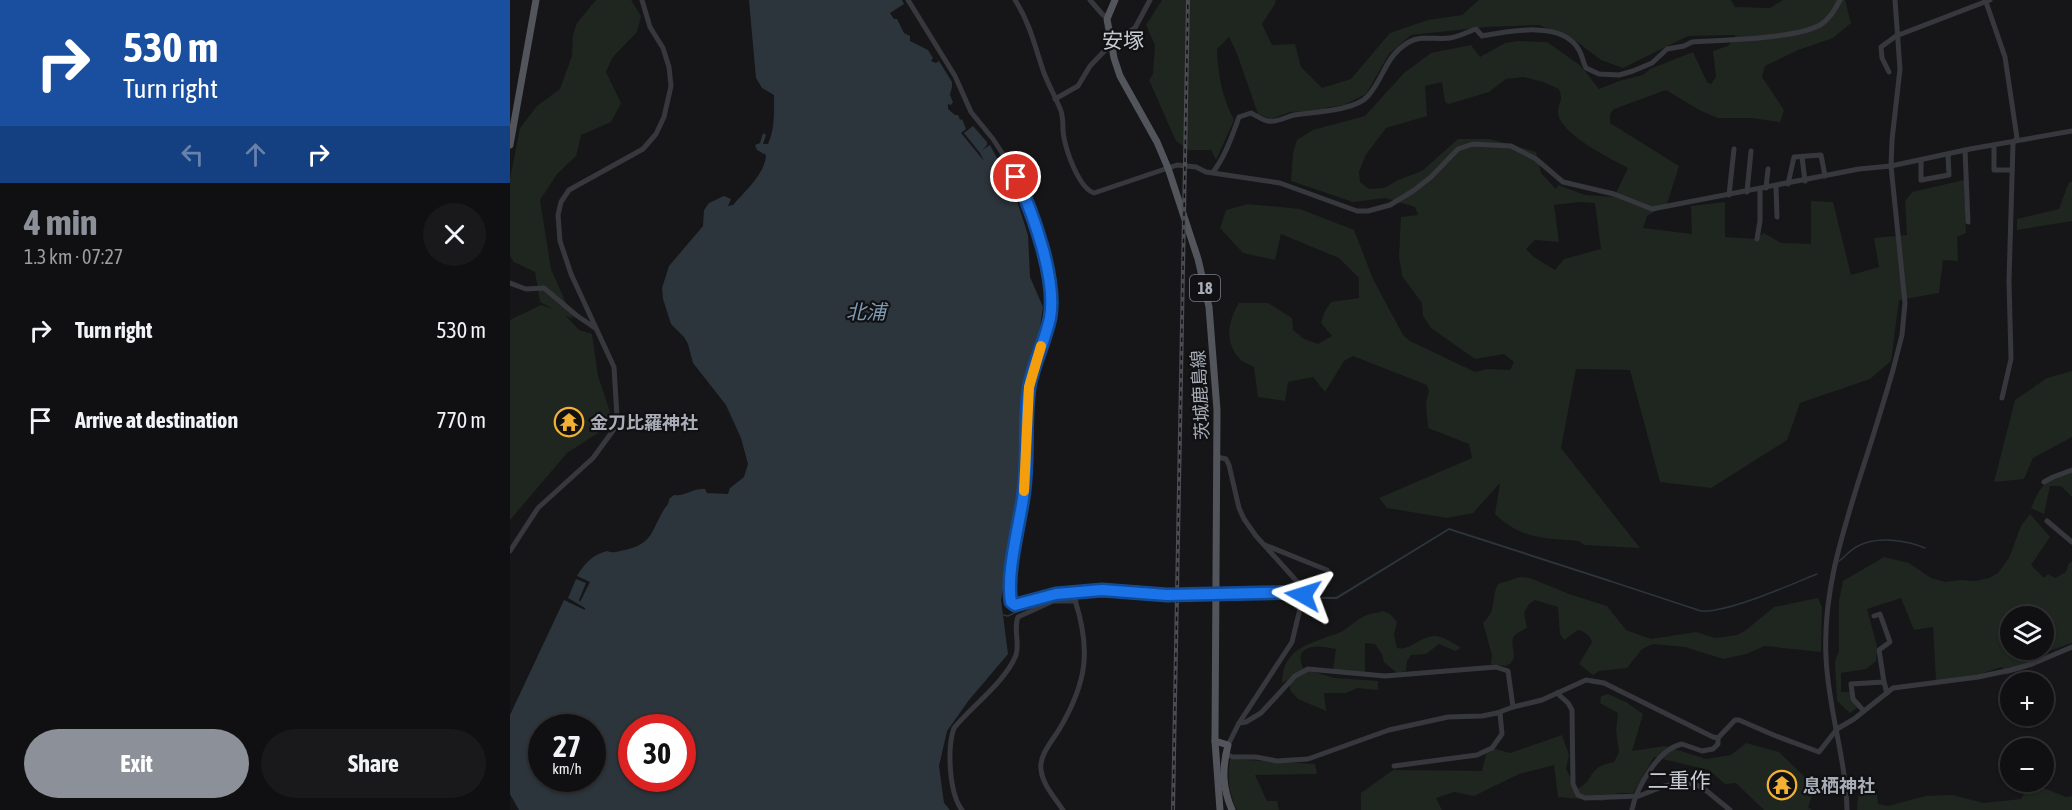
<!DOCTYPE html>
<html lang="en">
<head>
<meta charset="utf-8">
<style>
	body { margin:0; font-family:"Asap Condensed","Noto Sans JP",sans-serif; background:#19191b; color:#f1f3f6; height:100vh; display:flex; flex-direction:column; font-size:22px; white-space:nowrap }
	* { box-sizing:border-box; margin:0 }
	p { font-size:20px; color:#9c9d9f }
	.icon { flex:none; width:33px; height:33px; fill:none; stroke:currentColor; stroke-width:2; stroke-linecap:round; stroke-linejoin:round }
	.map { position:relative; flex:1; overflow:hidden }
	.side { display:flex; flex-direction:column; background:#101012; width:510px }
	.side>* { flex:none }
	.top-card { background:#1a4fa0; color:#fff; overflow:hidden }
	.fabs { position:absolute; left:1490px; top:606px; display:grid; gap:12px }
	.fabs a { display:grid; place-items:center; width:54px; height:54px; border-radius:50%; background:#101012; box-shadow:0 2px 4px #0004,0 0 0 2px #303032; font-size:30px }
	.speed { position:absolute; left:18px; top:714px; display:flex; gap:12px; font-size:30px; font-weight:700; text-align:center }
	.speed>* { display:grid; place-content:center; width:78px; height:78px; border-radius:50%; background:#101012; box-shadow:0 2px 4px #0004,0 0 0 2px #303032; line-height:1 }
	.speed small { font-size:15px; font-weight:400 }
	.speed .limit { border:9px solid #d22; background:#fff; color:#111 }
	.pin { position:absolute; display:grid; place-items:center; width:51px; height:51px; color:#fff; margin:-26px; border:3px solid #fff; border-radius:50%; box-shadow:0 2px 6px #0007 }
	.me { position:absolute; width:66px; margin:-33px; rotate:276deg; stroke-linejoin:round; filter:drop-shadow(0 0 4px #0008) }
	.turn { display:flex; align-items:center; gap:21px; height:126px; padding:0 24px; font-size:27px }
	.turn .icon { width:78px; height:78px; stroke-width:2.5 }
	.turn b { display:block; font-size:42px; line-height:51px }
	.lanes { display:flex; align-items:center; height:57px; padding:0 24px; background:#0003; justify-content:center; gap:30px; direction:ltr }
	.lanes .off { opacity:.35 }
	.round { display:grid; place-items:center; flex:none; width:63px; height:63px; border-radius:32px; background:#19191b }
	.headline { display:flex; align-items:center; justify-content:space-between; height:102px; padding:0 24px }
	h1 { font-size:36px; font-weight:700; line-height:45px; color:#8c9099 }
	.cta { display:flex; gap:12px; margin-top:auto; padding:12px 24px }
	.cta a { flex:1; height:69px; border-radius:36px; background:#8c9099; color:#fff; font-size:24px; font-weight:700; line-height:69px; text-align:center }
	.cta a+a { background:#19191b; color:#f1f3f6 }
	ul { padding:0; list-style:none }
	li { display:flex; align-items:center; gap:18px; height:90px; padding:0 24px }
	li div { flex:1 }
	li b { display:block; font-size:22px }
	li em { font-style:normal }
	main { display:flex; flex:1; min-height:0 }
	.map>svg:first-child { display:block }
	.green { fill:#1e261f; fill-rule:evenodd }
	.water { fill:#2c353c; fill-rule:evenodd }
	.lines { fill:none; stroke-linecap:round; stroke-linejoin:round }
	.stream { stroke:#2c353c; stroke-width:1.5 }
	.minor { stroke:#37383d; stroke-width:5 }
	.major { stroke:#53555c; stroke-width:7 }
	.rail-casing { stroke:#4a4c52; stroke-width:4 }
	.rail { stroke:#111113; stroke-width:1.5; stroke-dasharray:4.5; stroke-linecap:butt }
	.route-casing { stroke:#114b97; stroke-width:15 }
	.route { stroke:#1a73e8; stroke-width:10 }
	.slow { stroke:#f59e0b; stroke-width:10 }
	.labels { text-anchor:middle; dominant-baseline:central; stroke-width:4.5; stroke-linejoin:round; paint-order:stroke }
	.shield { fill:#111113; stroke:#7b7e86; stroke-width:1.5 }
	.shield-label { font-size:16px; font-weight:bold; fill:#a8adb8 }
	.street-label { font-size:18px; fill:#a8adb8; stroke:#111113 }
	.poi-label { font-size:18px; font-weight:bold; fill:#a8adb8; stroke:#111113; text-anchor:start }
	.water-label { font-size:20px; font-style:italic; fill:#7f9bb3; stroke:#111113 }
	.quarter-label { font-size:21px; fill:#c9ccd4; stroke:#111113 }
</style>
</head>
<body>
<main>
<section class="side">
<div class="top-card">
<div class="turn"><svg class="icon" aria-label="right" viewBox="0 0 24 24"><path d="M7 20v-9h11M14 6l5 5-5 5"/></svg><div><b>530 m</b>Turn right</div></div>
<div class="lanes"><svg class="icon off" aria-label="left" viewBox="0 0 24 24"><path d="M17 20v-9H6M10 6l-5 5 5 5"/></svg><svg class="icon off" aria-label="ahead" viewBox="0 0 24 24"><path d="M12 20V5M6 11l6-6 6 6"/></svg><svg class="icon" aria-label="right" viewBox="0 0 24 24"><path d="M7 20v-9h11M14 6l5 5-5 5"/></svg></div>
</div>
<div class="headline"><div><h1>4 min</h1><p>1.3 km · 07:27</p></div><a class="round"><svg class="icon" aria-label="close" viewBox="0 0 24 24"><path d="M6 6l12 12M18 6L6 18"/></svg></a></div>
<ul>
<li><svg class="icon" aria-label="right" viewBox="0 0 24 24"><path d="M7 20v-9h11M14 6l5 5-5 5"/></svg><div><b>Turn right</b></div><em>530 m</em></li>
<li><svg class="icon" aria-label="arrive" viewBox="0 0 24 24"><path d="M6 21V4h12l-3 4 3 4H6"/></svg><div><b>Arrive at destination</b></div><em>770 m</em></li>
</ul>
<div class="cta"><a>Exit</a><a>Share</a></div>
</section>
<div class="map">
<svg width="1562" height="810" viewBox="0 0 1562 810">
	<rect width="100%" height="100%" fill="#161618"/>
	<!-- green -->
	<g class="green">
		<path d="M86 0H121L131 16 127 32 102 58 96 72 111 103 101 122 71 135 66 156 47 174 30 200 41 269 63 319 55 315 69 330 82 334 88 376 102 418 91 431 57 453 0 520V320L31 305 43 309 30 302 25 272 4 262 0 256V179L10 128 27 106 50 89 62 56 63 35 67 23Z"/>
		<path d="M652 0H766L765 4 752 24 762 45 785 44 791 67 812 88 841 79 880 33 918 20 952 15 969 0H1221L1225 7 1260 8 1273 0H1335L1341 23 1323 38 1288 50 1255 66 1252 77 1274 110 1270 122 1242 118H1208L1191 111 1156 90 1104 109 1100 114V123L1169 166 1157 204 1137 216 1133 228 1182 234 1181 206 1215 202V237L1245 239 1254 233 1271 243 1301 244V201L1323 202 1341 275 1369 267 1364 238 1397 235 1395 201 1402 192 1454 180 1456 233 1447 237 1448 261 1433 260 1429 293 1389 300 1381 361 1360 379 1290 403 1277 440 1201 488 1150 482 1120 370 1066 369 1051 448 1130 548 1074 545 1069 541C1033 538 1013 540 985 514L990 483 963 513 937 518 877 508 869 498 962 458 959 444 918 428 916 403 919 391 917 385 843 356 834 361 815 392 803 377 778 382 775 401 748 397 744 367C739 364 731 362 728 357 714 340 719 319 729 303H758L782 318 783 330 794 339 808 344 822 336 811 323 815 311 821 302 849 298V278L829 258 771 234 765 260 733 253 710 228 716 210 738 204 790 209 844 230 863 279 893 335 900 341 965 372 978 369 1000 370 1004 362 994 354 965 359 921 328 913 316 912 303 892 276 889 256 891 217 908 215 905 207 875 198 843 202 781 181 783 153 787 140 803 130 855 116 894 73 921 53 961 45 970 57 995 43 1008 41 1037 42 1071 66 1089 89 1109 81 1133 75 1140 69 1183 52 1197 82 1201 84 1206 77 1203 51 1218 46 1226 35 1178 36 1113 68 1091 60 1062 38 1029 25 976 27 901 35 879 54 856 94 834 105 815 108V110L780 112 761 119 748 114 726 51 719 37 707 49C708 75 712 97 724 120L706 160 701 150H678L666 141 639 80 643 74 645 45 636 25ZM1014 77 1033 82 1049 89C1054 103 1048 101 1048 112 1048 133 1101 159 1118 168L1104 197 1075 195 1048 185 1046 189 1031 173 1026 152 980 139H948L912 171 888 180 874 188 859 189 850 182 849 172 855 156 876 128 917 116 915 86 932 82 935 102 939 104 979 92 996 79ZM1070 202 1085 203 1091 249 1054 259 1045 270 1024 257 1016 249 1025 240 1049 242 1044 205Z"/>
		<path d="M1559 182H1562V221L1507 230V219L1549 209Z"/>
		<path d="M1562 371V437L1523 458 1514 479 1484 482 1505 400 1537 378Z"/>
		<path d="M1562 470V497L1551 486H1540L1534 514 1521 508C1533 481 1535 481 1562 470Z"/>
		<path d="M1520 514 1540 537 1521 565 1534 578 1538 574 1545 578 1556 572 1558 565 1562 561V643L1519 658 1517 668 1496 675 1492 667 1458 678 1426 680 1423 627 1404 630 1391 598 1357 609 1367 646 1366 661 1356 669 1331 673V692H1340L1348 707 1340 713 1327 701 1325 662 1329 651V601L1333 581 1374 557 1399 563 1421 578 1435 582 1450 580 1465 581 1479 578 1488 573 1499 558 1511 526ZM1500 616H1533V650H1500Z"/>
		<path d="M1010 577 1020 578 1059 594 1097 606 1116 630 1141 639 1186 632 1205 638 1227 635 1236 630 1264 607 1308 598 1312 607 1311 652 1255 646 1236 654 1213 659 1175 647 1143 644 1132 649 1117 668 1089 671 1083 675 1069 664 1082 642C1080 636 1075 631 1068 630L1054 640 1050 634 1048 607 1025 600 1019 604 1014 613 1017 628C997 637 1003 640 1004 658L1000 664 995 666 981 664 982 655 973 623C988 609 980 600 988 584Z"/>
		<path d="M873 611 880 614 887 622 884 635 887 648C899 651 910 637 924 636 934 636 943 643 951 648L945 651 929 644 916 654 901 655 897 661 896 671 887 673 874 662 872 654 865 644 855 643V674L823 670 826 649C809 645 781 643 794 670L772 683C772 646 804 643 831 632 838 628 844 622 851 618 857 614 866 613 873 611Z"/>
		<path d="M800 671 825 678 868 681V690L847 688 836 693H814L816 711 788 699 780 690V682L787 675Z"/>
		<path d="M1098 694 1116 702 1133 714 1122 751 1155 746 1196 759 1221 755 1236 743 1269 752 1305 787 1298 807 1302 810H1254L1226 783 1215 784 1199 770 1144 757 1123 793H1108L1093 801 1048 797 1044 765 1009 774 964 796 944 792 926 798 932 810H851V793L883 770 972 771 978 747 1000 753 1052 735 1059 755 1056 769 1067 789C1087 779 1075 768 1104 762L1109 752 1106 731 1108 713 1090 703 1091 696Z"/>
		<path d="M720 759 805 764 807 774 745 775 757 801H767L769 810H727C719 795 717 776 720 759Z"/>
		<path d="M1529 786 1556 797 1562 796V810H1347L1348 794H1367L1368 804 1378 806 1415 796 1442 795 1474 803 1511 799 1517 790Z"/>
	</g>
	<!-- water -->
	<g class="water">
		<path d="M239 0H392L394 4 380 13 384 19H387L394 33 400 36V41L418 50 423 58 421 61 426 63 429 61 442 82V87L440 95 443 102 441 105 438 104V109L445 115H448L450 120 452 119 456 129 451 133 474 161 470 153 454 133 463 126 477 142V145L472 150 480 145 503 188 518 235 520 277 533 307 528 340 519 367 513 402 508 489 491 600 498 654 459 700 437 731 429 766 434 803 440 810H9L0 794V715L54 600 75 610V608L58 598 66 579 76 583 69 600 70 602 80 582 67 576C75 563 82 555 97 551 105 554 107 551 115 550 142 544 141 532 153 511 156 506 159 505 159 499L164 495C175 497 181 488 195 489L197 493 218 494 220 488 234 477 238 464 231 438 216 405 183 363 178 344 174 337 161 324 153 299 152 288 159 266 193 226 194 210 199 203 214 196 221 199 218 206 223 205C235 191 255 174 256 155L247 150 245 145 250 143 253 133 256 135 253 144H258C265 129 264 112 264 95L252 88 246 78ZM32 728H82V778H32ZM122 728H172V778H122Z"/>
		<path d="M939 528 1100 580V582L939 530 827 599 610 597 539 600 529 601 517 608 516 606 529 599 539 598 610 595 826 597Z"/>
	</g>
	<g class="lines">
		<!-- stream -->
		<g class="stream">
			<path d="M1329 561C1335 557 1341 549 1348 546 1367 536 1396 540 1415 548"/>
			<path d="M1100 581 1191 611C1217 613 1280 585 1307 574"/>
			<path d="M493 615 498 616 519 606"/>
		</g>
		<!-- minor -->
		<g class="minor">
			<path d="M398 0 445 76 461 112 483 139 500 165 523 216 541 284 539 320 519 387 515 484 500 581 501 602 505 605 546 594 592 590 657 595 794 592"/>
			<path d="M505 0C520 23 525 47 534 73 539 86 546 98 551 111 554 120 552 129 554 138 557 153 569 188 584 193L667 165 686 167 696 172 770 183 847 211H858L880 205 903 191 921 177 948 149 963 144 1001 146 1026 159 1053 182 1104 194 1142 209 1349 169 1381 166 1460 149 1562 131"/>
			<path d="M580 0 593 15 597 16"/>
			<path d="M1476 2 1495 57 1507 138 1503 143 1499 281 1501 359 1492 398"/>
			<path d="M1379 72 1372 58 1371 47 1386 36 1480 0"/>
			<path d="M545 99 568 86 580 66 604 41 625 28 640 0"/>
			<path d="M1484 145V170H1502"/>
			<path d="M1455 150 1458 222"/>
			<path d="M1292 157 1295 181"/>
			<path d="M1411 161V180L1439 175 1438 155"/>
			<path d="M703 172C715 157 722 136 729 117L741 113C747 116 752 120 758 121 767 123 775 117 784 115 803 112 845 111 858 96 875 77 874 57 899 42 911 35 927 40 940 38 948 37 957 32 966 29L972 36C999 31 1053 20 1069 50 1072 55 1073 62 1076 68L1089 74 1109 75 1123 71 1142 63 1157 49 1174 46 1182 42C1213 40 1285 39 1310 25 1320 19 1325 9 1330 0"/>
			<path d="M1278 184 1284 157 1311 155 1315 176"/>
			<path d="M1266 186 1267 217"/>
			<path d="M1256 188 1258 169"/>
			<path d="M1237 192 1241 151"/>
			<path d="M1219 195 1224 149"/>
			<path d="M1247 239 1250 221V189"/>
			<path d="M0 283 16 289 34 288 66 315 85 328"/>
			<path d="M707 457 716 459 719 465 729 508 734 519 746 536 791 586 794 592 782 642 729 723 718 745"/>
			<path d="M1534 482 1543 477 1562 470"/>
			<path d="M1537 521 1562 542"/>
			<path d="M755 545 817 570"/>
			<path d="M0 551 28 508 83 458 105 428 107 417 104 367 61 274 50 241 48 215 51 202 59 190 133 149 146 134 154 117 161 86 159 67 153 48 140 27 132 0"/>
			<path d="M1364 616 1370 614 1380 642 1369 650 1374 682"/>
			<path d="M1047 693 1058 703 1062 710 1063 784 1068 795 1075 798 1129 796 1154 786 1169 783 1184 784 1193 788 1220 810"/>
			<path d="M1353 710 1343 699 1341 684 1374 682 1377 693"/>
			<path d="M729 723 736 722 751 713 785 676 798 669 875 676 986 667 998 671 1003 707"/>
			<path d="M715 754 723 757H746L767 761 798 759 879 730 938 717 972 716 987 713 1003 707 1032 700 1076 680 1094 683 1203 737 1208 738"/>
			<path d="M884 766 967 755 982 748 992 734 990 713H987"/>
			<path d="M452 810C439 793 437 748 444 728 462 706 496 681 506 655 510 642 503 629 508 617L543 601H566"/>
			<path d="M553 810C545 798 532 784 531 769 529 755 543 740 550 728 577 682 581 650 565 600"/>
			<path d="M1122 810C1126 788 1149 748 1172 744L1192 751 1203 749 1208 744V738L1225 720H1229L1266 736 1309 752 1327 729 1344 719 1383 688 1468 677 1501 670 1522 664 1562 647"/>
			<path d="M1337 810C1336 758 1318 709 1316 657 1313 596 1330 541 1348 483 1360 446 1372 408 1383 370L1392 335 1395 303 1381 166 1382 140 1390 69 1385 0"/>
		</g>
		<!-- major -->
		<g class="major">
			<path d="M605 0 597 19 604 58 610 76 647 142 658 168 688 259 699 307 707 410 705 741 710 810"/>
			<path d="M0 145 26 0"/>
			<path d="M705 741 718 745C712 769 712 787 722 810"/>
		</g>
		<!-- rail casing -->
		<g class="rail-casing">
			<path id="rail" d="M663 810 678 0"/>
		</g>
		<!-- rail -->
		<use href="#rail" class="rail"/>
	</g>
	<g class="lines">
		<!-- route casing -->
		<g class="route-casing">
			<path id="route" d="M506 177C523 213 547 279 540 318 535 342 523 364 519 388 514 424 519 461 513 498 509 527 496 573 501 602L505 605 546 594 592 590 657 595 794 592 793 595"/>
		</g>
		<!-- route -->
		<use href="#route" class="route"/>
		<!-- slow -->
		<path class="slow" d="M514 491 519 387 531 346"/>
	</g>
	<!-- icons -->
	<defs>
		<g id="temple-ring" transform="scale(1.5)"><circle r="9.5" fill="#111113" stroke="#f2b134" stroke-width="1.5"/><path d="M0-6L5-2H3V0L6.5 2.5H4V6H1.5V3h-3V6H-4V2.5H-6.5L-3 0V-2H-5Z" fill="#f2b134"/></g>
	</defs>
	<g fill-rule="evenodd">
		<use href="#temple-ring" x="59" y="422"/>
		<use href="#temple-ring" x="1272" y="785"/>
	</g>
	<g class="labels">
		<!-- shield labels -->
		<rect class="shield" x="680" y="275" width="30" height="26" rx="4.5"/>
		<g class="shield-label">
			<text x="695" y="288">18</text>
		</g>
		<!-- street labels -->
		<g class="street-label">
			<text transform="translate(690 395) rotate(-93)">茨城鹿島線</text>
		</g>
		<!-- poi labels -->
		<g class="poi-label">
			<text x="80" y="422">金刀比羅神社</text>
			<text x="1293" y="785">息栖神社</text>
		</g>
		<!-- water labels -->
		<g class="water-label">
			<text x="356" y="311">北浦</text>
		</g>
		<!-- quarter labels -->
		<g class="quarter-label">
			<text x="613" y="40">安塚</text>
			<text x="1169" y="780">二重作</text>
		</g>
	</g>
</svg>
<div class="fabs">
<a><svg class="icon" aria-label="layers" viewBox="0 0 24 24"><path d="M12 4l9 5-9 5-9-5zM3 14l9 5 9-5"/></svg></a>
<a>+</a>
<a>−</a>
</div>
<div class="speed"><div>27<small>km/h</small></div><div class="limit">30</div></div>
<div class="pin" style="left:506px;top:177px;background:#d93025"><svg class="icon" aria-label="arrive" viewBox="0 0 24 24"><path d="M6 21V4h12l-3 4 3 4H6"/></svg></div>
<svg class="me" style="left:793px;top:595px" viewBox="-20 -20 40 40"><path d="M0-17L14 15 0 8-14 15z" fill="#1a73e8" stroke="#fff" stroke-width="4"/></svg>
</div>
</main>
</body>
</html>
